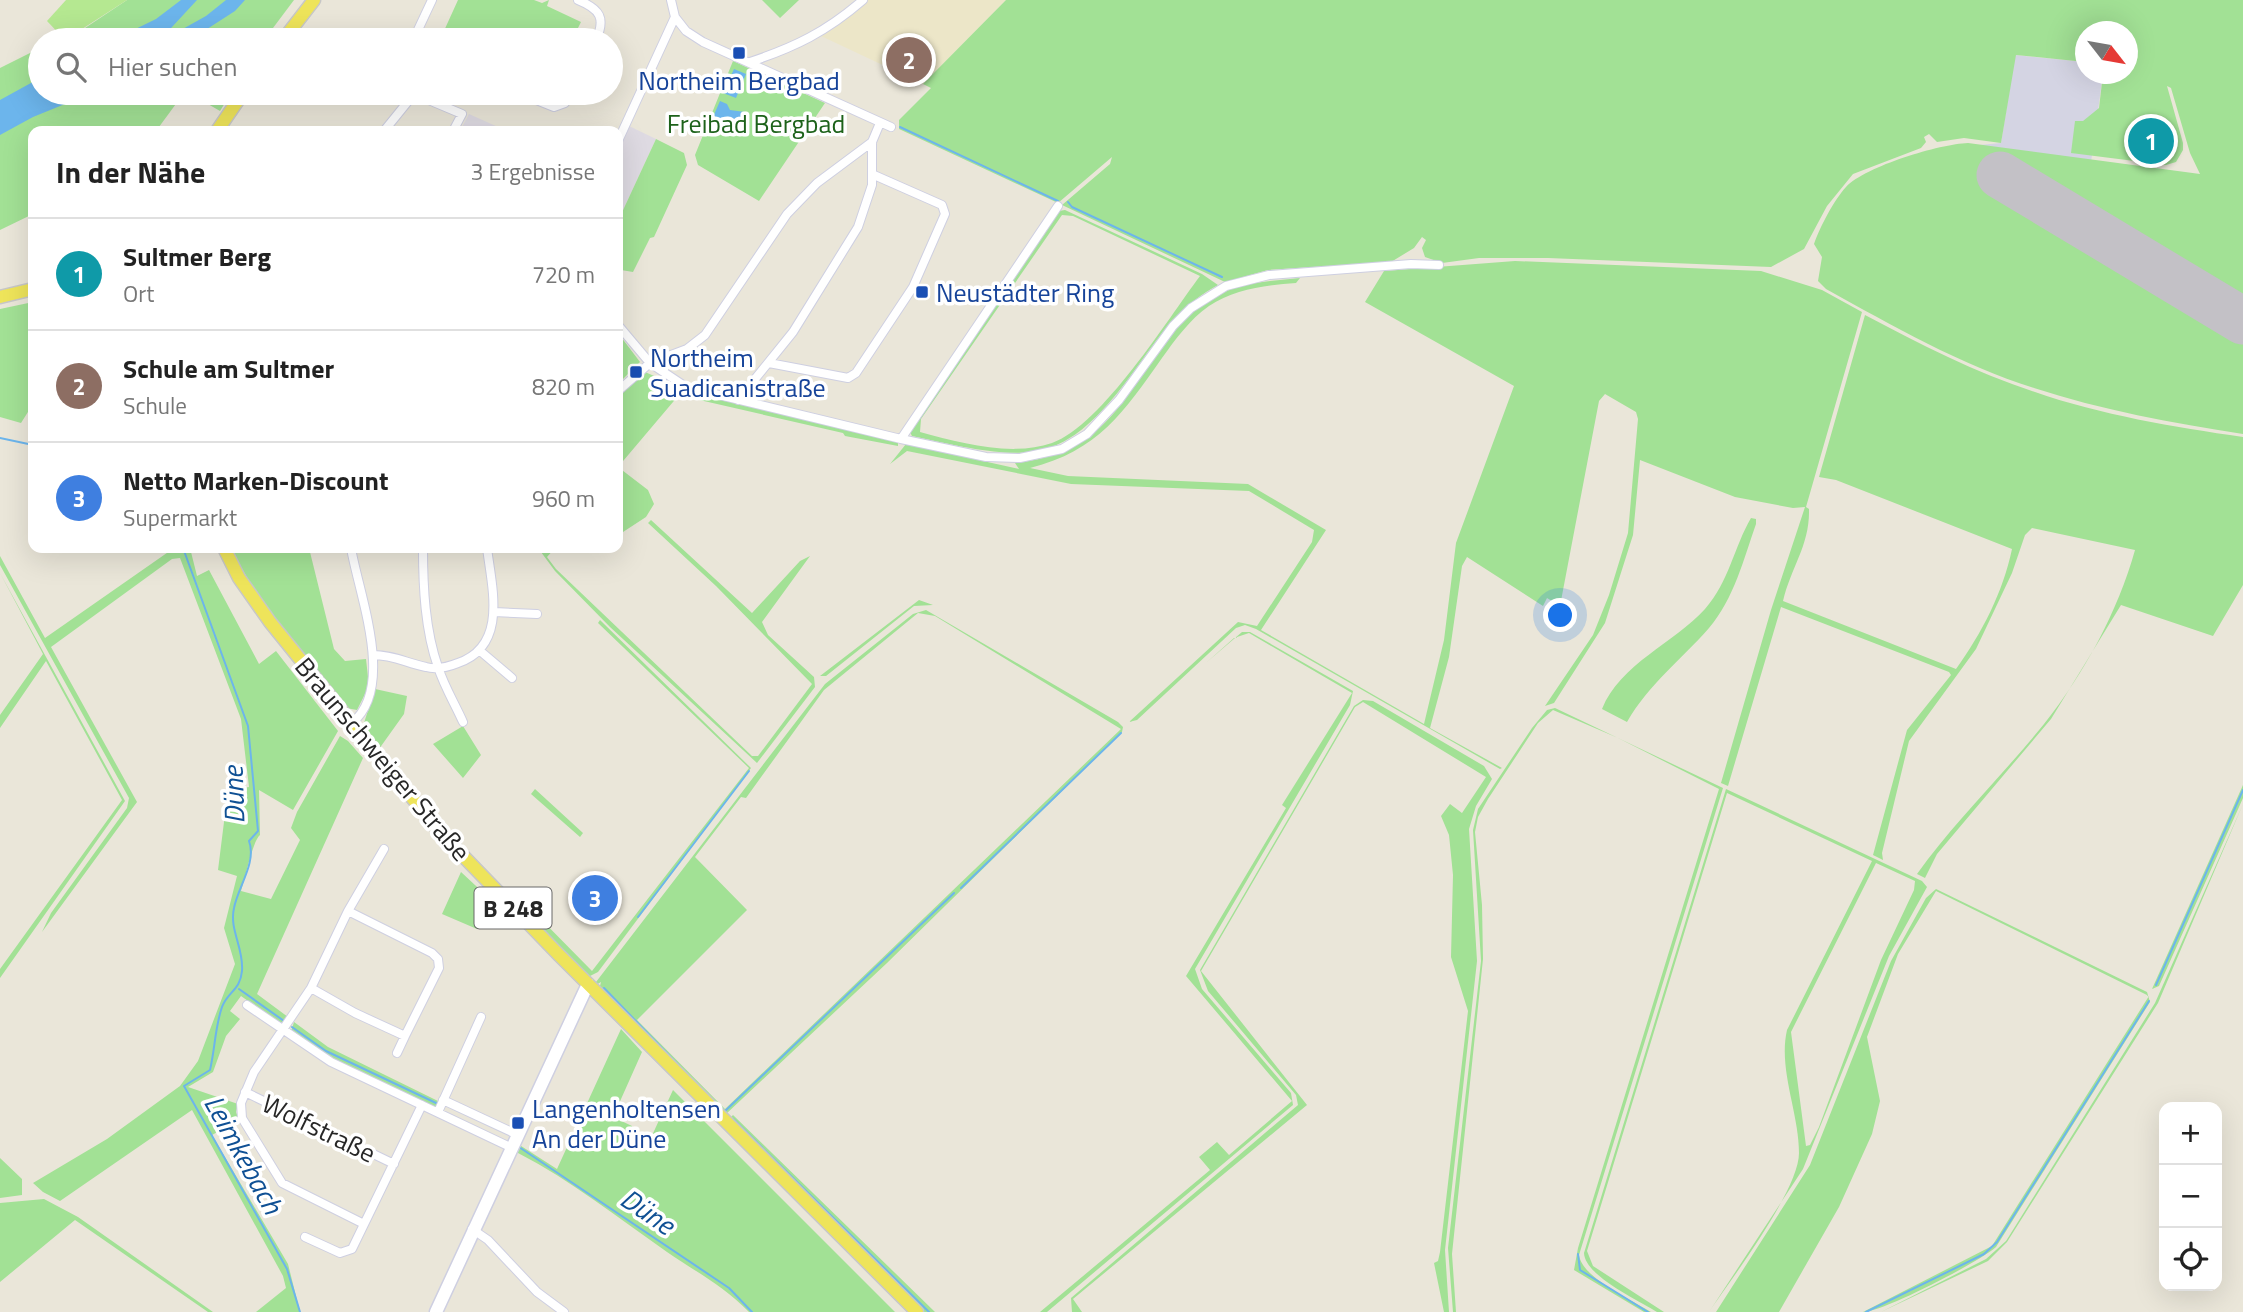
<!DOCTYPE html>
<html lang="de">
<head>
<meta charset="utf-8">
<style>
  :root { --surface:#fff; --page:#f6f6f6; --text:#222; --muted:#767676; --line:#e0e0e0; --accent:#393df7 }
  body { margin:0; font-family:"Titillium Web",sans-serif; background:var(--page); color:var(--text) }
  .controls { position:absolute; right:21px; bottom:21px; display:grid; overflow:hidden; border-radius:14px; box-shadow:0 7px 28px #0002 }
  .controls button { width:63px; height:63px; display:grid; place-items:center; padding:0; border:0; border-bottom:2px solid var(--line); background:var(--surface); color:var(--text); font:35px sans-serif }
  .compass { position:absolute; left:2075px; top:21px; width:63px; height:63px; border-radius:50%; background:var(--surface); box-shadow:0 7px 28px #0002; rotate:121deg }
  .you { position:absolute; left:1561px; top:616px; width:24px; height:24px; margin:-18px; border:5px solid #fff; border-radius:50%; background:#1a73e8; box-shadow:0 0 0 10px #1a73e833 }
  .badge { display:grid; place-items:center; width:46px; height:46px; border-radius:50%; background:var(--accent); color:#fff; font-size:23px; font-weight:700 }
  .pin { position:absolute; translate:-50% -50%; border:4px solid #fff; box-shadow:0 2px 7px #0006 }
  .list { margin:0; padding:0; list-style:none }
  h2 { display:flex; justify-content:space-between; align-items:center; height:91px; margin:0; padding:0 28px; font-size:30px }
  h2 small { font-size:23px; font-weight:400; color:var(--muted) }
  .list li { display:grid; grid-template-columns:46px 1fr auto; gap:21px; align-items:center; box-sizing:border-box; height:112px; padding:0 28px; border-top:2px solid var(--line) }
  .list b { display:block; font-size:26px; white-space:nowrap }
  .list p { margin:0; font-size:23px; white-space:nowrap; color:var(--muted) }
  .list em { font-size:23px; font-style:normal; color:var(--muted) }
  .icon { flex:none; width:38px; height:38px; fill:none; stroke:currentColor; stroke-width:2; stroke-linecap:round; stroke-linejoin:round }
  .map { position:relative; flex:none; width:2243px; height:1312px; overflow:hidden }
  .search { position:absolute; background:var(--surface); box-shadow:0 7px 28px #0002; left:28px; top:28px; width:595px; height:77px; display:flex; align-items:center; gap:18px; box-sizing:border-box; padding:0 24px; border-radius:38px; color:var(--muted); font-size:26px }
  .panel { position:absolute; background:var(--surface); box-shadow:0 7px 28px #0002; left:28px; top:126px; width:595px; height:427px; border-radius:14px }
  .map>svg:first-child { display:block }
  .industrial { fill:#dedae2 }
  .education { fill:#ece6c8 }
  .airport { fill:#d4d4e3 }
  .green { fill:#a2e195; fill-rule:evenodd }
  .pitch { fill:#b5e891 }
  .water { fill:#6cb5ec }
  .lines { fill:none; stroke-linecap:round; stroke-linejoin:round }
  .stream { stroke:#6cb5ec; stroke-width:2 }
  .runway { stroke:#c3c1c6; stroke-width:47 }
  .street-casing { stroke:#cecfe1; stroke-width:10 }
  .secondary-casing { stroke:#cecfe1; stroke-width:15 }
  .primary-casing { stroke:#c7c7c7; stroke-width:15 }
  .street { stroke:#fff; stroke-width:8 }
  .secondary { stroke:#fff; stroke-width:12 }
  .primary { stroke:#eee45a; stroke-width:12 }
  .transit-dot { fill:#1a4fb4; stroke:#fff; stroke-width:2.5 }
  .labels { text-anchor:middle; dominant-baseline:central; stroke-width:7; stroke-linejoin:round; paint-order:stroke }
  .shield { fill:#fff; stroke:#686868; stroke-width:2 }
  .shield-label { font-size:24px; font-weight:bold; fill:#272727 }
  .transit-label { font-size:26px; fill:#164399; stroke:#fff; text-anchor:start }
  .park-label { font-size:26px; fill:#1d621a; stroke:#fff }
  .street-label { font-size:26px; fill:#272727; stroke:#fff }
  .water-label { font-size:28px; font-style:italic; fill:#0f5094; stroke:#fff }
</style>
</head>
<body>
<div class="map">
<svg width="2243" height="1312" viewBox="0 0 2243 1312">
  <rect width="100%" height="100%" fill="#eae6d9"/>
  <path class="industrial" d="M469 114 507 131H460Z
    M629 126 656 139 618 221V151Z"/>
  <path class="education" d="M865 0H1006L923 84 821 36 841 23Z"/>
  <path class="airport" d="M2015 55 2085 62 2086 74H2103L2088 184 1947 148 2001 143Z"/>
  <path class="green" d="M127 0H294L264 40H67Z
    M458 0H534L542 3 549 0 547 6 581 22 572 40H459L443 33Z
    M762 0H799L780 18Z
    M1006 0H2243V434C2173 423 2101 410 2034 388 1961 365 1893 326 1826 289L1818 281 1822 257 1814 244C1820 227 1834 200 1846 187 1866 166 1940 144 1968 143L2200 174 2190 153 2171 88 2167 86 2183 143V150L2176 162 2166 165 2071 153 2075 121H2083L2099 108 2103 74H2128V32H2086L2085 62 2016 55 2001 143 1964 138 1937 142 1929 134 1924 137 1926 142 1921 148 1853 174 1827 206 1804 249 1771 267 1548 258H1479L1442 263 1425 257 1422 248 1426 240 1422 237 1414 248 1391 262 1268 270 1225 282 1062 205 1110 164 1112 157 1058 203 899 129V120L931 88 923 84Z
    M40 48V93H184L156 131H33V214L0 230V68Z
    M733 61 825 103 759 201 698 165 695 155Z
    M189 93H231L220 111Z
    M656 139 684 153 687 165 654 237 650 238 633 272 621 270 618 276V221Z
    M1065 210 1202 274 1218 285C1185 303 1165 328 1143 359 1065 468 1038 464 912 436L909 430 1059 211ZM1062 215 1073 216 1200 276C1167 320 1102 425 1052 443 1011 457 961 443 920 432L921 419Z
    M1515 261 1761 271 1822 290 1862 312 1806 507 1809 509C1810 545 1791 567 1783 601L1956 669C1982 633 2003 592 2012 549L1836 480 1819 477 1865 315C1920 344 1976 373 2035 392 2101 415 2174 427 2243 437V585L2213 636 2121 605 2051 719 1937 854 1925 878 1917 874C1955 821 2003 775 2044 724 2084 674 2118 611 2135 550L2032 528 2025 535 2012 573 1976 649 1909 741 1882 853 1883 860 1873 855 1907 730 1951 675 1949 672 1781 607 1728 786 1721 783 1771 610 1805 507 1793 508 1735 497 1640 460 1633 535 1605 623 1554 703 1545 706 1593 635 1609 595 1628 533 1638 419 1636 412 1605 394 1599 401 1560 606 1547 598 1543 606 1467 557 1462 566 1449 657 1430 728 1502 768 1500 769 1256 629 1245 625 1236 628 1137 720 1129 722 1238 622 1257 626 1312 542 1314 530 1249 491 1071 484 907 451 890 464 906 444 1019 469 1015 463C1140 450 1129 343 1216 296 1241 282 1271 281 1300 278L1296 283C1267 285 1234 289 1209 306 1190 319 1175 340 1162 358 1124 412 1098 451 1030 468L1068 476 1248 484 1326 530 1261 630 1424 724 1444 640 1456 543 1514 386 1365 302 1384 271Z
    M33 302V404L21 423 0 417V309Z
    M618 333 640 362 618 384Z
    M645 372 684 389 618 467 648 490 654 504 646 517 623 532 618 526V395Z
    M687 390 898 442V446L845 436 843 433 682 396Z
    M1751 518 1756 519V524C1744 558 1734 599 1709 628 1681 660 1649 684 1627 722L1602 709C1620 664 1674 643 1705 609 1729 582 1734 547 1751 518Z
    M651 520 752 613 800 561 810 556 762 622 768 635 814 677 815 687 757 763 610 627 555 571 538 548H555L547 557 556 569 752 756H758L812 684 716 586 648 523Z
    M174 548H190L197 576 209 570 259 664 276 651 338 731 293 810 259 790 260 835C253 840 245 879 241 891L271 899 300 840 291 828 297 812 340 736 348 741 363 758 257 994 288 1017 281 1024 241 996 230 1011 240 1019 226 1036 213 1072 188 1087 238 1104 236 1112 239 1120 212 1135 288 1264 300 1312H256L286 1288 283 1276 192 1110 60 1201 43 1192 33 1183 107 1139 180 1086 198 1061 235 964 224 928 237 876 218 870 228 790 249 787 241 719 180 558 172 559 51 647 137 802 42 932 51 913 127 808 129 798 0 565V556L45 638Z
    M230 548H309L334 649 345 661 366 659 369 686 357 710 346 708 264 607Z
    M0 573 125 801 0 978V969L122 800 46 661 0 728V715L43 654Z
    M919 600 933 605 914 606 826 676H820Z
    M926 610 1118 722 1123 727 1122 732 887 963 726 1114 599 990 601 982 596 985V982L825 684 913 614ZM918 613 935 616 1121 729 725 1109 637 1020 747 910 695 857 741 797 746 798 824 690Z
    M600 620 751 768 598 972 588 977 522 912 527 905 592 971 749 768 598 623Z
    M1242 632H1250L1353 691 1350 705 1195 969 1202 989 1291 1093 1293 1105 1047 1312H1040L1210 1170 1199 1157 1217 1142 1229 1155 1292 1101 1186 976 1286 808 1282 805 1352 693 1249 633 1234 638 1207 662Z
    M375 689 407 696 404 714 379 749 362 729Z
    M1363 700 1373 701 1484 766 1492 779 1476 806 1469 829 1477 961 1445 1250 1449 1312H1444L1434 1263 1438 1261 1440 1252 1468 1011 1451 957 1453 875 1449 835 1441 816 1450 804 1462 813 1486 777 1363 702 1355 707 1201 971 1307 1105 1073 1299 1082 1312H1072L1071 1298 1298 1105 1296 1095 1208 991 1200 970 1354 706Z
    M1555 708 1723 788 1579 1255C1582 1278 1632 1300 1651 1312H1644L1574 1270 1578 1248 1719 789 1618 738 1553 710 1538 723 1488 799 1478 817 1475 832 1482 905 1483 959 1452 1254 1456 1312H1453L1448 1248 1481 961 1473 830 1478 809 1532 728 1547 710Z
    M463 726 481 755 463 778 433 744Z
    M2243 785V798L2159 986 2152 989Z
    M535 789 583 833 580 837 531 794Z
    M1726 789 1922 881 1927 887 1889 956 1803 1169 1709 1312C1732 1278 1799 1190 1799 1153 1799 1113 1778 1069 1787 1030L1872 861 1727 793 1587 1251 1593 1266 1664 1312H1657C1638 1300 1585 1276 1584 1253ZM1876 863 1915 881 1914 890 1881 960 1819 1127 1810 1145 1806 1146 1791 1032Z
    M2243 804 2158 1003 2007 1242 1988 1261 1881 1312 1986 1259 2006 1241 2155 1003Z
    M461 872 490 899 477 929 442 914Z
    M1936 889 2147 992 2150 1002 1996 1247C1979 1262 1883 1312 1863 1312L1992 1246 2149 996 1936 891 1898 954 1867 1037 1880 1101 1872 1134 1839 1207 1779 1312H1716L1810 1165 1891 961 1926 898Z
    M294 1022 328 1047 438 1101 435 1108 326 1056 291 1032Z
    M621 1029 642 1052 613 1117 632 1126 630 1133 649 1142 673 1090 895 1312H749C724 1286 696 1272 667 1252 617 1217 572 1181 518 1153V1144L557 1169Z
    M733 1115 935 1312H922L728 1120Z
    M0 1158 22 1179V1195L0 1198Z
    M44 1199 78 1217 213 1312H208L75 1220 0 1282V1203Z"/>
  <path class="pitch" d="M66 0H127L65 40 47 21Z"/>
  <path class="water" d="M181 0H197L160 40H113L156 19Z
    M226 0H245L235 11 190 40H163L206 16Z
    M734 69 746 74 736 98 723 93Z
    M40 78V93H92L33 117 0 135V100Z
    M720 101 727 104 730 110 745 112 738 128 713 117Z"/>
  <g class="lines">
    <path class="stream" d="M900 127 1058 201
      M1068 202 1072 207 1222 277
      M0 438 33 445
      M183 548 248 726 258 831 249 841C257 862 238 887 234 908 229 930 244 948 242 971 240 991 228 991 222 1007 215 1027 215 1049 210 1070L184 1086 287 1269 300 1312
      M961 888 1121 733
      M638 917 749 771
      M2156 985 2243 790
      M604 988 686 1073
      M239 989 284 1021
      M292 1027 326 1051 436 1103
      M724 1112 954 893
      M733 1119 929 1312
      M519 1147 729 1288 752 1312
      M1578 1254 1580 1270 1648 1312
      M1866 1312 1984 1254 1997 1242 2149 1001"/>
    <path class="runway" d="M2000 175 2243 321"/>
    <g class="street-casing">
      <path id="street" d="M578 0C600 9 606 18 596 40
        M675 17 686 31 703 42 891 127
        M418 40 417 32 432 0
        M750 62C795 47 826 32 863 0
        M412 93 462 114 453 131
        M519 93 554 107 565 103 571 93
        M384 131 414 94
        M618 141 675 17 671 0
        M618 325 650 363 686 387 901 439 986 457 1020 458 1062 449 1087 434 1119 400 1173 326 1191 308 1226 286 1269 275 1411 264 1439 265
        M769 363 848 378 856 373 913 287 945 214 942 205 874 175
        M618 391 650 363 687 349 705 335 787 214 817 183 872 142
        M738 400 793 332 858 227 872 185V142L880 123
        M901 439 1058 206
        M351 548C359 595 396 687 352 723
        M423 548C423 587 425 630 438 667 444 686 455 704 463 722
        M494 612 537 614
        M479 650 512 678
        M373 655C394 655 406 663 426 667 437 670 448 667 458 663 508 646 492 588 487 548
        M311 988 355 1013 405 1036 439 968 438 959 432 953 348 911
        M247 1005 331 1062 510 1147
        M397 1053 405 1036
        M245 1092 394 1164
        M443 1100 516 1134
        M438 1112 481 1017
        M364 1224 282 1183 242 1118 241 1103 254 1072 311 988 348 911 384 849
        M472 1229 488 1240 537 1292 564 1312
        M305 1237 340 1253 352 1249 422 1105"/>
    </g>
    <g class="secondary-casing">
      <path id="secondary" d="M436 1312 588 984"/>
    </g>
    <g class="primary-casing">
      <path id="primary" d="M283 40 314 0
        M217 131 243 93
        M0 297 33 289
        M224 548 239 578 270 622 439 831 559 955 917 1312"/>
    </g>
    <use href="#street" class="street"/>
    <use href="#secondary" class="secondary"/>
    <use href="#primary" class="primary"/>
  </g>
  <g class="transit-dot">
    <rect x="732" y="46" width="14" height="14" rx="3.5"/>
    <rect x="915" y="285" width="14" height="14" rx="3.5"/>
    <rect x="629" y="365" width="14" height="14" rx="3.5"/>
    <rect x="511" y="1116" width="14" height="14" rx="3.5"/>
  </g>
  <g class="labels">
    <rect class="shield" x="474.5" y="887.5" width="77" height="41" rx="5"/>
    <g class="shield-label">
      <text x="513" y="908">B 248</text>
    </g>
    <g class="transit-label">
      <text x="739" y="80" text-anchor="middle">Northeim Bergbad</text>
      <text x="936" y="292">Neustädter Ring</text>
      <text x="650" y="357">Northeim<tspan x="650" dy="30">Suadicanistraße</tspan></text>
      <text x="532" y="1108">Langenholtensen<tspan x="532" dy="30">An der Düne</tspan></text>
    </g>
    <g class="park-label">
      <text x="756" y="123">Freibad Bergbad</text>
    </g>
    <g class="street-label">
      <text transform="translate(383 759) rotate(50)">Braunschweiger Straße</text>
      <text transform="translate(319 1128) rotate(26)">Wolfstraße</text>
    </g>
    <g class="water-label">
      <text transform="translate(233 795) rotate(-92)">Düne</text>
      <text transform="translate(244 1154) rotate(61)">Leimkebach</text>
      <text transform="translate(648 1211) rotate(34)">Düne</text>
    </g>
  </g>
</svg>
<div class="controls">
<button>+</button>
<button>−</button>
<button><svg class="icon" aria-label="locate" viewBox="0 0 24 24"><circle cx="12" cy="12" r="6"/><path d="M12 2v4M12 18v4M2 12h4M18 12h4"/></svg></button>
</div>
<svg class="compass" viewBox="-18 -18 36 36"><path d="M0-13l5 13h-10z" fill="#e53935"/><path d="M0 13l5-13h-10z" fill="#767676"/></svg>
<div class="you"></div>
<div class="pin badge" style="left:2151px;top:141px;background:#0f9aa8">1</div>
<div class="pin badge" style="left:909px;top:60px;background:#8d6e63">2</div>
<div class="pin badge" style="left:595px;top:898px;background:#3f7fe0">3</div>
<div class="search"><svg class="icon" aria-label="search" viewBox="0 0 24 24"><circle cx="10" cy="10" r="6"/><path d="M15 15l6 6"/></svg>Hier suchen</div>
<section class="panel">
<h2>In der Nähe<small>3 Ergebnisse</small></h2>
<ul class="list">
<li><span class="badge" style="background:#0f9aa8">1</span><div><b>Sultmer Berg</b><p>Ort</p></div><em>720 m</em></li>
<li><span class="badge" style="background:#8d6e63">2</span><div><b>Schule am Sultmer</b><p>Schule</p></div><em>820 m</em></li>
<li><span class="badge" style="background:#3f7fe0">3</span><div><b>Netto Marken-Discount</b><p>Supermarkt</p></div><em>960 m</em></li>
</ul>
</section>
</div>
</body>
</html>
